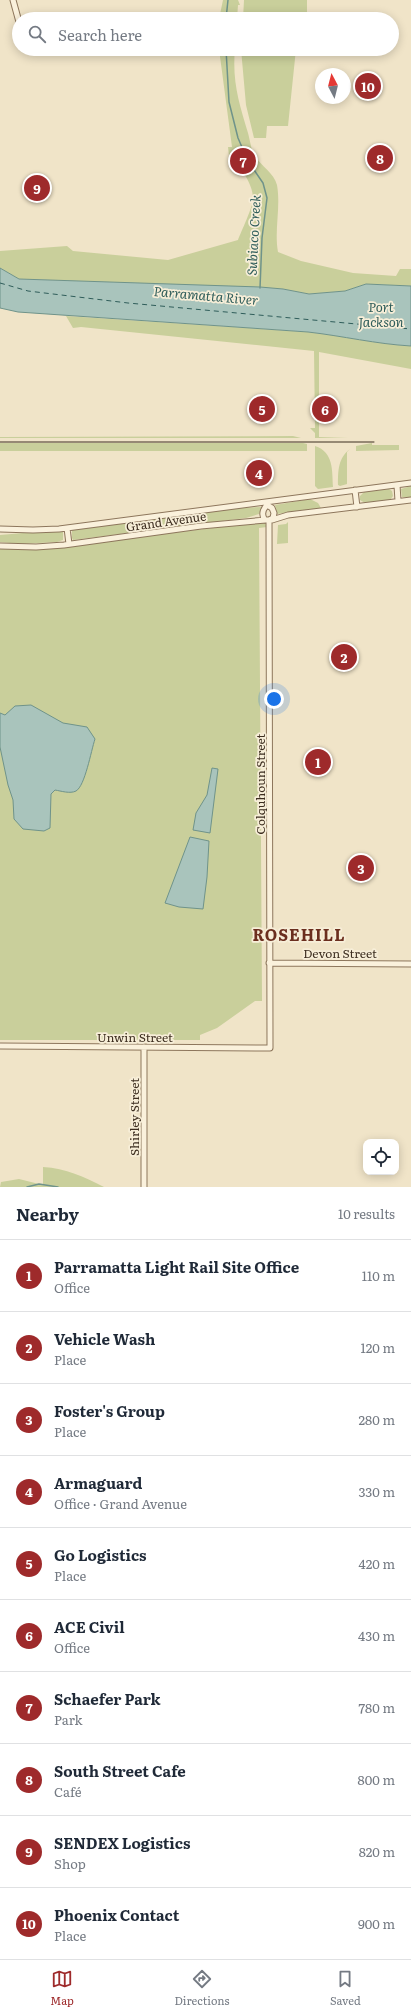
<!DOCTYPE html>
<html lang="en">
<head>
<meta charset="utf-8">
<style>
  :root { --surface:#fff; --page:#f6f6f7; --text:#1f2937; --muted:#747a83; --line:#e0e1e3; --accent:#9e2a2b }
  body { margin:0; font-family:Literata,serif; background:var(--page); color:var(--text) }
  .controls { position:absolute; right:12px; bottom:12px; display:grid; overflow:hidden; border-radius:8px; box-shadow:0 2px 10px #0003 }
  .controls button { width:36px; height:36px; display:grid; place-items:center; padding:0; border:0; border-bottom:1px solid var(--line); background:var(--surface); color:var(--text); font:20px sans-serif }
  .compass { position:absolute; left:315px; top:68px; width:36px; height:36px; border-radius:50%; background:var(--surface); box-shadow:0 2px 10px #0003; rotate:353deg }
  .you { position:absolute; left:274px; top:699px; width:14px; height:14px; margin:-10px; border:3px solid #fff; border-radius:50%; background:#1a73e8; box-shadow:0 0 0 6px #1a73e833 }
  .badge { display:grid; place-items:center; width:26px; height:26px; border-radius:50%; background:var(--accent); color:#fff; font-size:13px; font-weight:700 }
  .pin { position:absolute; translate:-50% -50%; border:2px solid #fff; box-shadow:0 1px 4px #0006 }
  .list { margin:0; padding:0; list-style:none }
  h2 { display:flex; justify-content:space-between; align-items:center; height:52px; margin:0; padding:0 16px; font-size:17px }
  h2 small { font-size:13px; font-weight:400; color:var(--muted) }
  .list li { display:grid; grid-template-columns:26px 1fr auto; gap:12px; align-items:center; box-sizing:border-box; height:72px; padding:0 16px; border-top:1px solid var(--line) }
  .list b { display:block; font-size:15px; white-space:nowrap }
  .list p { margin:0; font-size:13px; white-space:nowrap; color:var(--muted) }
  .list em { font-size:13px; font-style:normal; color:var(--muted) }
  .icon { flex:none; width:22px; height:22px; fill:none; stroke:currentColor; stroke-width:2; stroke-linecap:round; stroke-linejoin:round }
  .map { position:relative; flex:none; width:411px; height:1187px; overflow:hidden }
  .search { position:absolute; background:var(--surface); box-shadow:0 2px 10px #0003; left:12px; right:12px; top:12px; height:44px; display:flex; align-items:center; gap:10px; box-sizing:border-box; padding:0 14px; border-radius:22px; color:var(--muted); font-size:15px }
  .sheet { height:772px; background:var(--surface) }
  nav { display:flex; justify-content:space-around; align-items:center; box-sizing:border-box; height:56px; border-top:1px solid var(--line); background:var(--surface); font-size:11px; color:var(--muted) }
  nav a { display:grid; justify-items:center; gap:2px }
  nav .on { color:var(--accent) }
  .map>svg:first-child { display:block }
  .green { fill:#c9cf9b }
  .water { fill:#a9c4bc; stroke:#6f938a }
  .lines { fill:none; stroke-linecap:round; stroke-linejoin:round }
  .stream { stroke:#6f938a; stroke-width:1.5 }
  .ferry { stroke:#2f5d5a; stroke-width:1; stroke-dasharray:5 4; stroke-linecap:butt }
  .minor-casing { stroke:#8d765c; stroke-width:7 }
  .minor { stroke:#faf1dc; stroke-width:5 }
  .tram { stroke:#3d2e20; stroke-width:1 }
  .labels { text-anchor:middle; dominant-baseline:central; stroke-width:3.5; stroke-linejoin:round; paint-order:stroke }
  .street-label { font-size:12px; fill:#3d2e20; stroke:#f7eed8 }
  .water-label { font-size:13px; font-style:italic; fill:#2f5d5a; stroke:#f7eed8 }
  .district-label { font-size:16px; font-weight:bold; letter-spacing:1px; fill:#6b2e1e; stroke:#f7eed8 }
</style>
</head>
<body>
<div class="map">
<svg width="411" height="1187" viewBox="0 0 411 1187">
  <rect width="100%" height="100%" fill="#f0e4c8"/>
  <path class="green" d="M223 0H238L240 5H238L237 19H219Z
    M244 0H307V19H243Z
    M219 49H235C232 81 239 103 248 133 250 140 251 150 255 156 261 166 274 173 277 185 281 208 274 230 278 252L301 261 353 273 396 276 400 269H411V286L366 284 345 291 309 294 283 289 19 279 0 268V251L67 246 73 251 168 260 238 240C241 232 254 205 253 198 253 183 239 165 229 156L228 147H232Z
    M241 49H296L288 126H267L266 138H254L246 105Z
    M66 316 308 332C343 336 376 344 411 346V369L319 352V437L348 438H315V433L310 428H315L314 351 81 327 73 328Z
    M293 436 301 438H0V437Z
    M0 443H303L307 444V451H0Z
    M372 443V445H399V450L356 451V446Z
    M315 446C334 452 332 471 333 487L318 489 315 486Z
    M350 449 347 452V484L340 486 338 485C338 471 338 458 350 449Z
    M411 486V497H402L401 489Z
    M389 489 392 491 393 496 390 500 365 503 360 500V496L364 492Z
    M310 499 318 503 321 508 277 514 275 505Z
    M262 507 259 514 246 518 73 540 72 538V530L238 508Z
    M262 522 265 523 267 527 259 528 262 1001H255L217 1028 200 1035V1040H0V548L38 549Z
    M288 522V543L277 544 278 525 286 524Z
    M58 530 63 532V540L57 542 20 544 0 542V535Z
    M43 1167C66 1168 84 1177 104 1187H0L1 1182 19 1179 43 1185Z"/>
  <path class="water" d="M0 268 19 279 260 287 283 289 309 294 345 291 366 284 411 286V346C376 344 343 336 308 332L18 312 0 308Z
    M31 705 63 723 87 727 95 739C91 751 85 786 76 791 70 794 61 791 55 790L51 794 50 828 44 831 23 829 14 819 13 800 8 785 0 747V713L5 715 15 706Z
    M212 768 218 769 210 833 193 830 196 813 207 795Z
    M190 837 209 841 207 877 203 909 179 907 165 903Z"/>
  <g class="lines">
    <path class="stream" d="M226 19 228 0
      M226 49 229 102 238 138 248 161 263 183 267 198 262 238 260 288
      M27 1187 39 1184 58 1187"/>
    <path class="ferry" d="M0 283 28 291 128 303 411 329"/>
    <g class="minor-casing">
      <path id="minor" d="M13 0 19 22
        M397 485 398 501
        M355 490 357 507
        M267 505 272 508 274 513 273 518 269 520H265C261 515 263 509 267 505Z
        M272 520 288 515 411 500
        M67 528 69 544
        M0 529 33 530 59 529 411 483
        M0 546 36 547 64 545 201 526 266 520
        M269 963 411 964
        M0 1046 270 1048 269 520
        M144 1187V1047"/>
    </g>
    <use href="#minor" class="minor"/>
    <path class="tram" d="M0 442H374"/>
  </g>
  <g class="labels">
    <g class="street-label">
      <text transform="translate(166 521) rotate(-8)">Grand Avenue</text>
      <text transform="translate(260 784) rotate(-90)">Colquhoun Street</text>
      <text x="340" y="953">Devon Street</text>
      <text x="135" y="1037">Unwin Street</text>
      <text transform="translate(134 1117) rotate(-90)">Shirley Street</text>
    </g>
    <g class="water-label">
      <text transform="translate(253 235) rotate(-87)">Subiaco Creek</text>
      <text transform="translate(206 295) rotate(5)">Parramatta River</text>
      <text x="381" y="306">Port<tspan x="381" dy="15">Jackson</tspan></text>
    </g>
    <g class="district-label">
      <text x="299" y="934">ROSEHILL</text>
    </g>
  </g>
</svg>
<div class="controls">
<button><svg class="icon" aria-label="locate" viewBox="0 0 24 24"><circle cx="12" cy="12" r="6"/><path d="M12 2v4M12 18v4M2 12h4M18 12h4"/></svg></button>
</div>
<svg class="compass" viewBox="-18 -18 36 36"><path d="M0-13l5 13h-10z" fill="#e53935"/><path d="M0 13l5-13h-10z" fill="#747a83"/></svg>
<div class="you"></div>
<div class="pin badge" style="left:318px;top:762px">1</div>
<div class="pin badge" style="left:344px;top:657px">2</div>
<div class="pin badge" style="left:361px;top:868px">3</div>
<div class="pin badge" style="left:259px;top:473px">4</div>
<div class="pin badge" style="left:262px;top:409px">5</div>
<div class="pin badge" style="left:325px;top:409px">6</div>
<div class="pin badge" style="left:243px;top:161px">7</div>
<div class="pin badge" style="left:380px;top:158px">8</div>
<div class="pin badge" style="left:37px;top:188px">9</div>
<div class="pin badge" style="left:368px;top:86px">10</div>
<div class="search"><svg class="icon" aria-label="search" viewBox="0 0 24 24"><circle cx="10" cy="10" r="6"/><path d="M15 15l6 6"/></svg>Search here</div>
</div>
<section class="sheet">
<h2>Nearby<small>10 results</small></h2>
<ul class="list">
<li><span class="badge">1</span><div><b>Parramatta Light Rail Site Office</b><p>Office</p></div><em>110 m</em></li>
<li><span class="badge">2</span><div><b>Vehicle Wash</b><p>Place</p></div><em>120 m</em></li>
<li><span class="badge">3</span><div><b>Foster's Group</b><p>Place</p></div><em>280 m</em></li>
<li><span class="badge">4</span><div><b>Armaguard</b><p>Office · Grand Avenue</p></div><em>330 m</em></li>
<li><span class="badge">5</span><div><b>Go Logistics</b><p>Place</p></div><em>420 m</em></li>
<li><span class="badge">6</span><div><b>ACE Civil</b><p>Office</p></div><em>430 m</em></li>
<li><span class="badge">7</span><div><b>Schaefer Park</b><p>Park</p></div><em>780 m</em></li>
<li><span class="badge">8</span><div><b>South Street Cafe</b><p>Café</p></div><em>800 m</em></li>
<li><span class="badge">9</span><div><b>SENDEX Logistics</b><p>Shop</p></div><em>820 m</em></li>
<li><span class="badge">10</span><div><b>Phoenix Contact</b><p>Place</p></div><em>900 m</em></li>
</ul>
</section>
<nav>
<a class="on"><svg class="icon" aria-label="map" viewBox="0 0 24 24"><path d="M3 6l6-2 6 2 6-2v14l-6 2-6-2-6 2zM9 4v14M15 6v14"/></svg>Map</a>
<a><svg class="icon" aria-label="directions" viewBox="0 0 24 24"><path d="M12 3l9 9-9 9-9-9zM9 14v-3h6M13 9l2 2-2 2"/></svg>Directions</a>
<a><svg class="icon" aria-label="saved" viewBox="0 0 24 24"><path d="M7 4h10v16l-5-4-5 4z"/></svg>Saved</a>
</nav>
</body>
</html>
